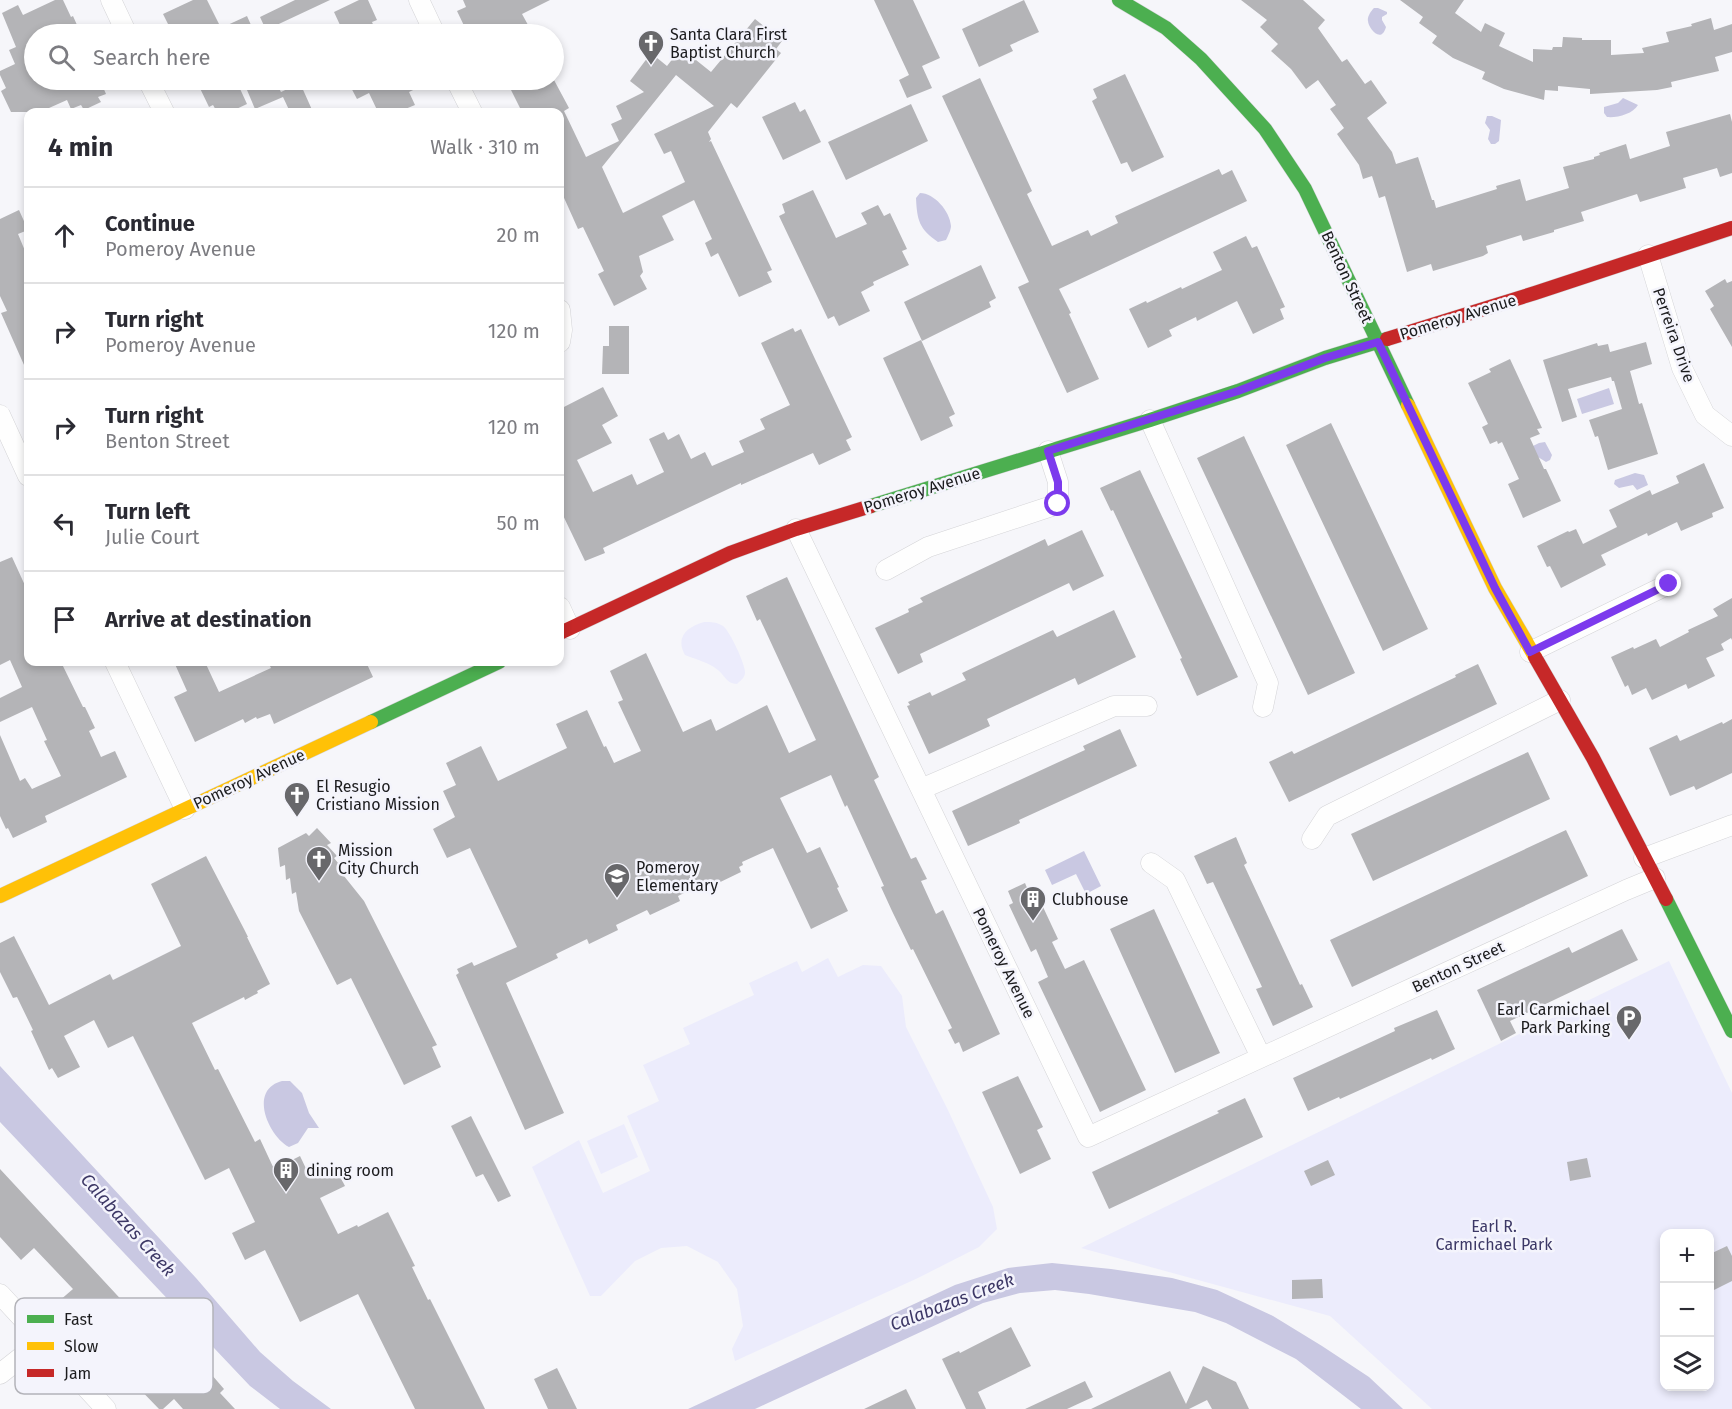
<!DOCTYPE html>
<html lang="en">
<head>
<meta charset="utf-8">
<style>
  :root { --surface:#fff; --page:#f7f7f7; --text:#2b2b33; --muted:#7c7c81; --line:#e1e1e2 }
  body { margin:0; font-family:"Fira Sans",sans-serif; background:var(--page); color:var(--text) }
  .controls { position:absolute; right:18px; bottom:18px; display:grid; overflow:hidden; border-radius:12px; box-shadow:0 3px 9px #0003 }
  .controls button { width:54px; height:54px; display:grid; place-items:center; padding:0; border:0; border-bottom:2px solid var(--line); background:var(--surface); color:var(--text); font:30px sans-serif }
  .stop { position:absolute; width:18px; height:18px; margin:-14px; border:4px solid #7c3aed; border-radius:50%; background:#fff }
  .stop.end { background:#7c3aed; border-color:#fff; box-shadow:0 2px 6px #0008 }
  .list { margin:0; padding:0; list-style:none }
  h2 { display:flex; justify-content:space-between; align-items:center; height:78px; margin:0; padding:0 24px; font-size:26px }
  h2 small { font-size:20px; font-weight:400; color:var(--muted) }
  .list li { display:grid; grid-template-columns:39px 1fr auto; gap:18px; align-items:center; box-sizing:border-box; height:96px; padding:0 24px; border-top:2px solid var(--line) }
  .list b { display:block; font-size:22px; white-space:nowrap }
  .list p { margin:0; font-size:20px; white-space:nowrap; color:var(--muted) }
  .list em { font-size:20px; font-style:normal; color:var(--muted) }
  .icon { flex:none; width:33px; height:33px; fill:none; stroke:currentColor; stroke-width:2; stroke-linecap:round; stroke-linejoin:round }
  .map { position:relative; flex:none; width:1732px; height:1409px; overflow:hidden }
  .search { position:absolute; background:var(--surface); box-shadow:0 3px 9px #0003; left:24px; top:24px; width:540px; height:66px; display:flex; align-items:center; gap:15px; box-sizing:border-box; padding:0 21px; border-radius:33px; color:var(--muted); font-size:22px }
  .panel { position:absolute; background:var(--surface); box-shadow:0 3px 9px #0003; left:24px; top:108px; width:540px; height:558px; border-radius:12px }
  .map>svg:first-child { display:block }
  .green { fill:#ececfc; fill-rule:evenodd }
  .water { fill:#c9c8e2 }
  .building { fill:#b4b4b7; fill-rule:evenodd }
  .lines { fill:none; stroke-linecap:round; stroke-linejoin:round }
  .street-casing { stroke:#d4d4d7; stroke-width:21 }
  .fast-casing { stroke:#d4d4d7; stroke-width:15 }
  .slow-casing { stroke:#d4d4d7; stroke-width:15 }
  .jam-casing { stroke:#d4d4d7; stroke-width:15 }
  .street { stroke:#fefefe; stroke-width:20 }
  .fast { stroke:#4caf50; stroke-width:14 }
  .slow { stroke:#ffc107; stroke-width:14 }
  .jam { stroke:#c62828; stroke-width:14 }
  .route { stroke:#7c3aed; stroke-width:8 }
  .labels { text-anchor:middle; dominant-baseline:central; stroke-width:5; stroke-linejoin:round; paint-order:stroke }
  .poi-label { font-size:16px; fill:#1c1c1e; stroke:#f4f4fc; text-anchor:start }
  .street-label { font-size:16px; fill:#1c1c1e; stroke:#f4f4fc }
  .park-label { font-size:16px; fill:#3c3866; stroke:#f4f4fc }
  .water-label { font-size:18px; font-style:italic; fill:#3d3866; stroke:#f4f4fc }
  .key { fill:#f4f4fc; stroke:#b3b3b9; stroke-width:1.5 }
  .key-label { font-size:16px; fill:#1c1c1e }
</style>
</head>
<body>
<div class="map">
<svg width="1732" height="1409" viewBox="0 0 1732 1409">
  <rect width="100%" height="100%" fill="#f6f6fa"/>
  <path class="green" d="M704 622C711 622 717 622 723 626 730 631 745 664 745 672 745 678 741 680 737 684 726 683 726 677 718 670 708 662 697 660 685 655 675 637 687 627 704 622Z
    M828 958 838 977 863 965 881 966 902 996 906 1027 947 1108 993 1207 997 1229 979 1247 918 1278 735 1361 732 1349 743 1326 737 1289 718 1262 687 1246 661 1248 635 1261 601 1296H590L532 1167 579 1140 603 1193 650 1171 627 1116 659 1101 643 1065 690 1044 683 1028 754 995 749 983 797 961 802 972Z
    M1669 961 1732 1093V1409H1432L1330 1316 1081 1248ZM1664 1234H1710V1386H1664Z
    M624 1124 638 1157 601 1174 587 1141Z"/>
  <path class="water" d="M1374 8H1378L1387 12V14L1382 17V20L1386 27C1381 45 1368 27 1368 21 1367 17 1371 11 1374 8Z
    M1623 98 1638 105C1633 114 1617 118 1607 117L1604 113V107L1618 103Z
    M1487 116H1492L1501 120 1499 141 1495 144H1491L1488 139 1490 130 1485 123Z
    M920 193C934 193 950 211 951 226 951 230 948 236 946 240L938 242C919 229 917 220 916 198Z
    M1609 388 1614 404 1582 414 1577 399Z
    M1545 442 1552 455 1550 460 1546 462 1538 457 1521 452 1539 443Z
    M1635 473 1644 475 1648 485 1637 490 1633 485 1619 488 1614 484 1615 480Z
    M1084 851 1101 886 1086 894 1076 874 1052 885 1045 870Z
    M0 1066 196 1278 260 1352 293 1381 331 1409H280L250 1386 0 1122Z
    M282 1081H290L302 1093 309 1113 319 1128H308L298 1143 289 1147C271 1138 252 1099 273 1085 275 1083 279 1082 282 1081Z
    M1052 1263 1111 1269 1172 1278 1217 1290 1273 1316 1322 1346 1369 1377 1403 1409H1361L1296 1359 1226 1323 1195 1312 1089 1294 1055 1290 1020 1293 983 1303 755 1409H688L955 1285 1008 1268Z"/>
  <path class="building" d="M55 0H63L71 17 73 16 81 34H34V80H100L106 94 98 97 101 102 84 110 81 105 71 109 67 100 40 112H11L1 91 6 88 0 75V71L15 64 9 50 16 47 2 13 18 5 23 15Z
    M193 0H207L221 28 247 16 255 34H173L163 14Z
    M295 0H330L266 30 260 17Z
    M359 0H368L377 20 372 22 377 34H348L343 24 340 25 334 12Z
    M463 0H550L522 14 533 34H468L457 11 466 7Z
    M874 0H913L940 58 922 66 932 88 907 98 899 80 909 75Z
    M1024 0 1039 32 1010 45 1013 51 979 67 962 29Z
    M1241 0H1303L1325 20 1318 28 1342 62 1347 59 1365 84 1371 80 1387 103 1367 118 1392 152 1396 164 1418 157 1432 200H1434L1436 208 1497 189 1496 186 1520 179 1526 201 1569 188 1563 167 1594 159V157L1600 155 1599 153 1626 144 1630 159 1670 146 1666 132 1730 114 1732 122V173L1720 177 1717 168 1683 178 1686 188 1640 202 1637 194 1581 212 1584 221 1554 230V232L1523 241 1521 235 1486 246 1488 253 1483 256 1433 271 1431 264 1407 272 1385 196 1379 198 1372 176 1363 179 1359 165 1337 134 1344 128 1330 109 1336 105 1318 80 1306 89 1291 69 1271 51 1278 44 1260 27 1267 20Z
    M1400 0H1464L1455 13 1481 32 1485 23 1505 33 1499 46 1533 62V49L1552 50 1553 47H1562L1563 37 1582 38V40H1611V55L1644 53 1642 48 1669 42 1666 32 1692 26 1691 24 1711 18 1714 30 1732 24V52L1715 57 1719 71 1671 82 1672 87 1657 90 1590 94V89L1558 86V91L1545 90 1544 100 1504 89 1482 79 1485 72 1453 58 1432 43 1437 36 1419 23 1423 17Z
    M755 19 782 41 776 49 781 53 737 108 731 103 708 132 711 139 709 142 711 141 772 270 767 272 772 282 739 297 718 253 711 257 705 243 712 239 694 200 662 216 674 240 639 256 643 272 640 276 647 289 614 306 598 274 604 271 583 227 578 229 560 189V112H522L506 80H554L569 108 564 111 586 157 619 141 611 124 622 119 616 106 644 92 630 81 651 53 667 66 681 48 711 72ZM676 75 714 106 654 134 664 154 671 151 685 182 623 213 602 167Z
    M1125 74 1164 157 1132 172 1127 162 1121 164 1092 101 1097 98 1093 89Z
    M980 78 1032 191 1027 194 1052 246 1088 230 1091 236 1118 223 1115 216 1219 169 1222 175 1232 170 1247 201 1059 289 1071 313 1069 314 1099 379 1067 393 1018 287 1029 282 942 96Z
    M196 80H236L247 104 230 112H217L213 105 209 107Z
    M347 80H434L409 92 415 105 398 112H378L369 93 357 99Z
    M269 81 271 85 276 82 281 92 300 83 313 112H290L283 97 255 109 247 90Z
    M795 102 800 112 805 109 821 142 783 160 762 117Z
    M911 104 928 141 846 180 828 142Z
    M813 190 836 238 867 224 861 213 878 205 884 216 890 213 907 249 902 251 909 265 873 282 874 285 861 292 870 311 839 326 834 316 828 319 779 216 785 213 782 204Z
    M19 210 28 230 18 234 28 258V374L1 313 7 311 0 296V219Z
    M1246 236 1252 248 1257 246 1285 307 1280 309 1284 319 1253 334 1237 301 1197 321 1196 317 1169 330 1172 336 1148 348 1129 309 1146 301 1147 303 1181 287 1182 289 1222 270 1213 252Z
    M981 265 996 298 989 302 991 307 922 341 904 302Z
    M1725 279 1727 283 1732 281V347L1710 309 1714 306 1705 291Z
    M609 326H629V374H602L603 346H609Z
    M793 328 795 332 801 329 815 359 852 437 846 440 851 450 819 465 813 453 741 485V483L603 548 605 553 585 561 560 509V409L603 387 618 416 602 425 612 443 577 460 593 492 632 474 637 485 664 472 649 439 664 432 668 440 679 434 691 459 705 452 712 466 744 452 739 441 765 429 760 419 790 405 761 343Z
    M921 340 955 414 949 417 953 426 921 441 883 358Z
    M1646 342 1652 364 1630 371 1639 404 1642 403 1658 454 1608 470 1598 436 1595 437 1589 420 1622 409 1614 381H1612L1611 377 1568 389 1577 417 1562 422 1543 360 1597 343 1598 346 1608 344 1610 352Z
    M1510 359 1542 428 1537 429 1540 434 1530 438 1544 469H1546L1561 501 1523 518 1508 484 1519 479 1502 442 1498 444 1497 441 1490 444 1482 427 1488 424 1468 383 1491 372 1489 369Z
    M1331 423 1428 629 1383 651 1286 445Z
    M1244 436 1355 673 1308 695 1197 458Z
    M1704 463 1724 508 1712 513 1713 517 1681 531 1677 522 1648 536 1647 533 1601 555 1606 565 1561 588 1550 566 1547 567 1537 546 1568 531 1569 532 1576 529 1583 544 1617 527 1609 510 1650 490 1652 495 1679 483 1676 476Z
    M1140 470 1238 677 1197 696 1180 659 1182 658 1113 510 1111 511 1100 488Z
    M1082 530 1104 576 1073 591 1069 583 920 654 923 662 898 674 875 628 909 612 908 609 923 602 920 598 1045 539 1048 546Z
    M12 557 28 592V662H61L83 707H85L95 728 89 731 101 757 115 751 127 777 45 816 47 822 13 838 8 828 6 829 0 816V735L20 781 25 778 32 789 61 776 44 741 47 740 32 707 0 722V698L22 687 10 660 0 665V562Z
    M787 577 879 777 874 780 911 859 916 857 927 879 921 881 936 914 943 910 1000 1034 963 1052 959 1042 955 1044 948 1030 952 1028 913 949 911 950 892 911 881 887 884 886 847 805 845 807 831 775 780 798 807 853 820 847 839 887 837 888 848 911 811 929 773 848 742 862 743 865 739 867 741 872 710 887 708 881 678 896 680 901 650 915 647 910 616 925 618 930 589 944 587 939 556 954 558 958 506 983 564 1113 525 1130 456 975 459 973 457 969 472 962 474 966 517 947 470 848 447 858 433 829 455 817 443 791 456 785 446 763 481 746 498 781 567 748 556 724 587 710 604 747 606 746 614 763 641 751 618 702 623 700 610 671 646 653 683 732 711 719 716 731 767 705 789 753 816 740 760 619 757 621 746 596Z
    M1732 598V640L1731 638 1721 644 1724 650 1706 658 1715 676 1688 689 1686 684 1652 700 1646 688 1632 695 1628 685 1625 687 1611 657 1633 647 1634 649 1656 639 1660 647 1689 632 1688 630 1718 616 1713 609Z
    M1114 610 1136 657 1078 685 1075 678 987 719 990 726 929 754 907 706 910 705 908 702 930 692 932 696 966 680 962 673 1053 630 1057 637Z
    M174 662H205L219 692 271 668 268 662H366L373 677 274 724 270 714 257 719 256 717 245 723 243 719 195 742 174 697 187 691Z
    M1478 664 1497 704 1289 802 1269 762 1292 751 1294 754 1456 677 1455 675Z
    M1732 719V773L1696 790 1694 786 1670 796 1649 748 1677 735 1680 741 1722 722 1723 724Z
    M1120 729 1137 766 1019 820 1020 823 968 846 952 811 1085 750 1083 746Z
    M1528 752 1550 799 1373 881 1351 834Z
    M317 828 331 843 327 845 337 856 334 858 343 869 340 871 364 901 437 1045 432 1047 441 1067 404 1085 351 978 337 985 299 911 296 892 292 894 290 878 286 880 285 865 280 867 278 848 306 833 309 836Z
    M1566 830 1588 876 1352 987 1330 940Z
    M1236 837 1247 863 1244 865 1300 985 1302 984 1313 1007 1273 1026 1256 989 1262 987 1213 882 1207 884 1194 856Z
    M206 856 244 929 248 937H247L270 984 257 991 258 993 245 1000 244 997 192 1023 215 1070 218 1069 255 1142 260 1139 274 1169 300 1156 310 1177 334 1165 345 1186 320 1198 338 1234 357 1225 358 1227 388 1212 415 1266 412 1267 428 1300 430 1299 485 1409H415L358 1294 300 1322 265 1250 245 1260 232 1233 255 1222 229 1168 205 1180 133 1036 108 1048 94 1020 64 1036 80 1067 58 1078 52 1068 49 1070 31 1031 33 1030 17 997 13 998 0 972V943L14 936 49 1005 110 974 113 980 181 946 151 884Z
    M1025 883 1030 895 1036 892 1058 939 1052 942 1065 969 1084 960 1146 1090 1100 1112 1038 982 1048 977 1036 949 1031 952 1009 905 1013 903 1008 891Z
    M1154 909 1220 1053 1175 1073 1110 929Z
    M1622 929 1638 960 1510 1021 1516 1033 1501 1041 1477 990 1569 947 1572 953Z
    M1437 1010 1455 1049 1432 1060 1431 1058 1340 1099 1339 1097 1308 1111 1293 1078 1395 1031 1394 1028Z
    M1018 1076 1043 1127 1037 1130 1051 1159 1020 1174 982 1092Z
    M1245 1098 1263 1137 1109 1209 1092 1172 1219 1113 1217 1111Z
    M471 1116 511 1196 498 1202 483 1174 476 1177 451 1126Z
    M1587 1158 1591 1177 1570 1181 1567 1162Z
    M1328 1160 1335 1175 1311 1186 1304 1171Z
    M0 1169 180 1363 192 1352 224 1389 220 1393 235 1409H183L174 1399 163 1409H159L129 1378 139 1368 124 1351 127 1348 104 1323 91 1335 59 1301 73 1289 34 1248 21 1260 0 1237Z
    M1727 1246 1732 1256V1281L1710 1292V1254Z
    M1322 1279 1323 1298 1292 1299V1280Z
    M1011 1327 1031 1366 978 1392 986 1409H966L942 1359 959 1351 960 1353Z
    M1203 1366 1236 1382 1249 1409H1212L1207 1400 1189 1409H1091L1170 1371 1186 1404Z
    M557 1368 577 1409H548L534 1379Z
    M1085 1381 1093 1397 1067 1409H1025Z
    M906 1389 916 1409H864Z"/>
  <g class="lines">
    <g class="street-casing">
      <path id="street" d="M111 0 127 34
        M419 0 435 34
        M148 80 164 112
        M456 80 472 112
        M1648 255 1682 368 1705 415 1732 436
        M560 310 562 330 560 342
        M0 415 28 476
        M1150 420 1268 683 1263 707
        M796 529 1088 1137 1626 890 1655 878
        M886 570 928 547 1058 504V482L1048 451
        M560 607 570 629
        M1530 652 1669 584
        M115 662 185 809
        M921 789 1114 706H1147
        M1312 839 1327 816 1560 700
        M1644 858 1732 825
        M1151 863 1175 880 1261 1057
        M0 1294 106 1409
        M0 1374 43 1340"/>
    </g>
    <g class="fast-casing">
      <path id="fast" d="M1119 0 1166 28 1201 59 1265 129 1305 189 1408 405
        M871 506 1150 420 1238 391 1325 358 1387 339
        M371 722 499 662
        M1666 899 1732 1031"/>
    </g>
    <g class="slow-casing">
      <path id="slow" d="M1408 405 1495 588 1535 657
        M0 896 371 722"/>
    </g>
    <g class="jam-casing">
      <path id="jam" d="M1387 339 1535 293 1732 228
        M560 633 730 553 796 529 871 506
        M1535 657 1593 758 1666 899"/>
    </g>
    <use href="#street" class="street"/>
    <use href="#fast" class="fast"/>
    <use href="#slow" class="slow"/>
    <use href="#jam" class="jam"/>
  </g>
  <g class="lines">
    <path class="route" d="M1058 504V482L1048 451 1238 391 1325 358 1378 342 1495 588 1530 652 1669 584"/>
  </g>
  <defs>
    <g id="church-pin" transform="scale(1.35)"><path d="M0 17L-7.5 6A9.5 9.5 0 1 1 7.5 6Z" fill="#68686b" stroke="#f4f4fc"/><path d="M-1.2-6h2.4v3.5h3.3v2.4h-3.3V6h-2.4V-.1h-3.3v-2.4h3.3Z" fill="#fff"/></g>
    <g id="school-pin" transform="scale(1.35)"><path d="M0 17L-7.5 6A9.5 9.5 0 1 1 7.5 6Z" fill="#68686b" stroke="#f4f4fc"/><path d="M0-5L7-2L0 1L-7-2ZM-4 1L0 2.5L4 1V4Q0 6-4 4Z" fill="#fff"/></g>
    <g id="building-pin" transform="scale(1.35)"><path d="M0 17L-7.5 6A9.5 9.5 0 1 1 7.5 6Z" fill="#68686b" stroke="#f4f4fc"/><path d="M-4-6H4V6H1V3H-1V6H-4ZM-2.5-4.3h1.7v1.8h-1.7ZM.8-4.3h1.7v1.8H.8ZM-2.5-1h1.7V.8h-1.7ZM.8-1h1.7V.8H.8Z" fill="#fff"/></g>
    <g id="parking-pin" transform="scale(1.35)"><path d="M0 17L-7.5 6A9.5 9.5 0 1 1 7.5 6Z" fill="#68686b" stroke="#f4f4fc"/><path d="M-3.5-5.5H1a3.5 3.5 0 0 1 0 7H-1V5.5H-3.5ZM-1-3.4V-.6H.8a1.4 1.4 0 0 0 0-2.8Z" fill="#fff"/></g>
  </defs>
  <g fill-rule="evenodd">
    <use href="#church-pin" x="651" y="43"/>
    <use href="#church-pin" x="297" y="795"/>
    <use href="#church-pin" x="319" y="859"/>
    <use href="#school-pin" x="617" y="876"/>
    <use href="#building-pin" x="1033" y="899"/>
    <use href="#parking-pin" x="1629" y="1018"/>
    <use href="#building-pin" x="286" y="1170"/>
  </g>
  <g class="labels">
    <g class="poi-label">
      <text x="670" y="34">Santa Clara First<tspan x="670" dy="18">Baptist Church</tspan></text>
      <text x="316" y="786">El Resugio<tspan x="316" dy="18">Cristiano Mission</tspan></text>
      <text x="338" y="850">Mission<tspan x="338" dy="18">City Church</tspan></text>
      <text x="636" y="867">Pomeroy<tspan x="636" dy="18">Elementary</tspan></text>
      <text x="1052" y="899">Clubhouse</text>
      <text x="1610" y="1009" text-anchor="end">Earl Carmichael<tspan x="1610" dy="18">Park Parking</tspan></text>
      <text x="306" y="1170">dining room</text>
    </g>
    <g class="street-label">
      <text transform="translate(1347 277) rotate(65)">Benton Street</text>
      <text transform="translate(1458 317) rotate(-17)">Pomeroy Avenue</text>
      <text transform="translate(1674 335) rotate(71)">Perreira Drive</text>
      <text transform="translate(922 490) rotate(-17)">Pomeroy Avenue</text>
      <text transform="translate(249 779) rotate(-25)">Pomeroy Avenue</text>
      <text transform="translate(1004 963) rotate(64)">Pomeroy Avenue</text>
      <text transform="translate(1458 967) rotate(-25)">Benton Street</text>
    </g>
    <g class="park-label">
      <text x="1494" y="1226">Earl R.<tspan x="1494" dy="18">Carmichael Park</tspan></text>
    </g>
    <g class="water-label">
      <text transform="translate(128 1225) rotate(48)">Calabazas Creek</text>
      <text transform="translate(952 1302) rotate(-21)">Calabazas Creek</text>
    </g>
  </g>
  <rect x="15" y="1298" width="198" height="96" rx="9" class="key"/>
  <rect x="27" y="1315" width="27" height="8" fill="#4caf50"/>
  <rect x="27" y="1342" width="27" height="8" fill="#ffc107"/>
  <rect x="27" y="1369" width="27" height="8" fill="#c62828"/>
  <g class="key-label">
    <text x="64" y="1325">Fast</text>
    <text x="64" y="1352">Slow</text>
    <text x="64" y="1379">Jam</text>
  </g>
</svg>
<div class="controls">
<button>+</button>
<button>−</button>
<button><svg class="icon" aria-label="layers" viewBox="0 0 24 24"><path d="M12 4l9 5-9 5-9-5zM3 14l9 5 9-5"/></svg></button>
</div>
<div class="stop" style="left:1058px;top:504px"></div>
<div class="stop end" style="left:1669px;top:584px"></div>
<div class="search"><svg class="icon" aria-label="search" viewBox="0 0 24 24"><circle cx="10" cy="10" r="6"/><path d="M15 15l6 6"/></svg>Search here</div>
<section class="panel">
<h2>4 min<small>Walk · 310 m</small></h2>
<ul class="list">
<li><svg class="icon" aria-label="ahead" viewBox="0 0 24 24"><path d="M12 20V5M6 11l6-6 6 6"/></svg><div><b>Continue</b><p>Pomeroy Avenue</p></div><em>20 m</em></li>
<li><svg class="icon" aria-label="right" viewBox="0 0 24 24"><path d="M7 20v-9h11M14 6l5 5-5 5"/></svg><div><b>Turn right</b><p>Pomeroy Avenue</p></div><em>120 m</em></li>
<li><svg class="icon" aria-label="right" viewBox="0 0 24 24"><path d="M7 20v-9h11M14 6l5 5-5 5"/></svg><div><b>Turn right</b><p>Benton Street</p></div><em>120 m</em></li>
<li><svg class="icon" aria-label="left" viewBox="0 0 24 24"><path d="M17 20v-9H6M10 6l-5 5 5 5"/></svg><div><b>Turn left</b><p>Julie Court</p></div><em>50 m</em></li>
<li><svg class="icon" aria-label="arrive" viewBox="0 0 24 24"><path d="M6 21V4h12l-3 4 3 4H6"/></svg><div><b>Arrive at destination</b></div></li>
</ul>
</section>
</div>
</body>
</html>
